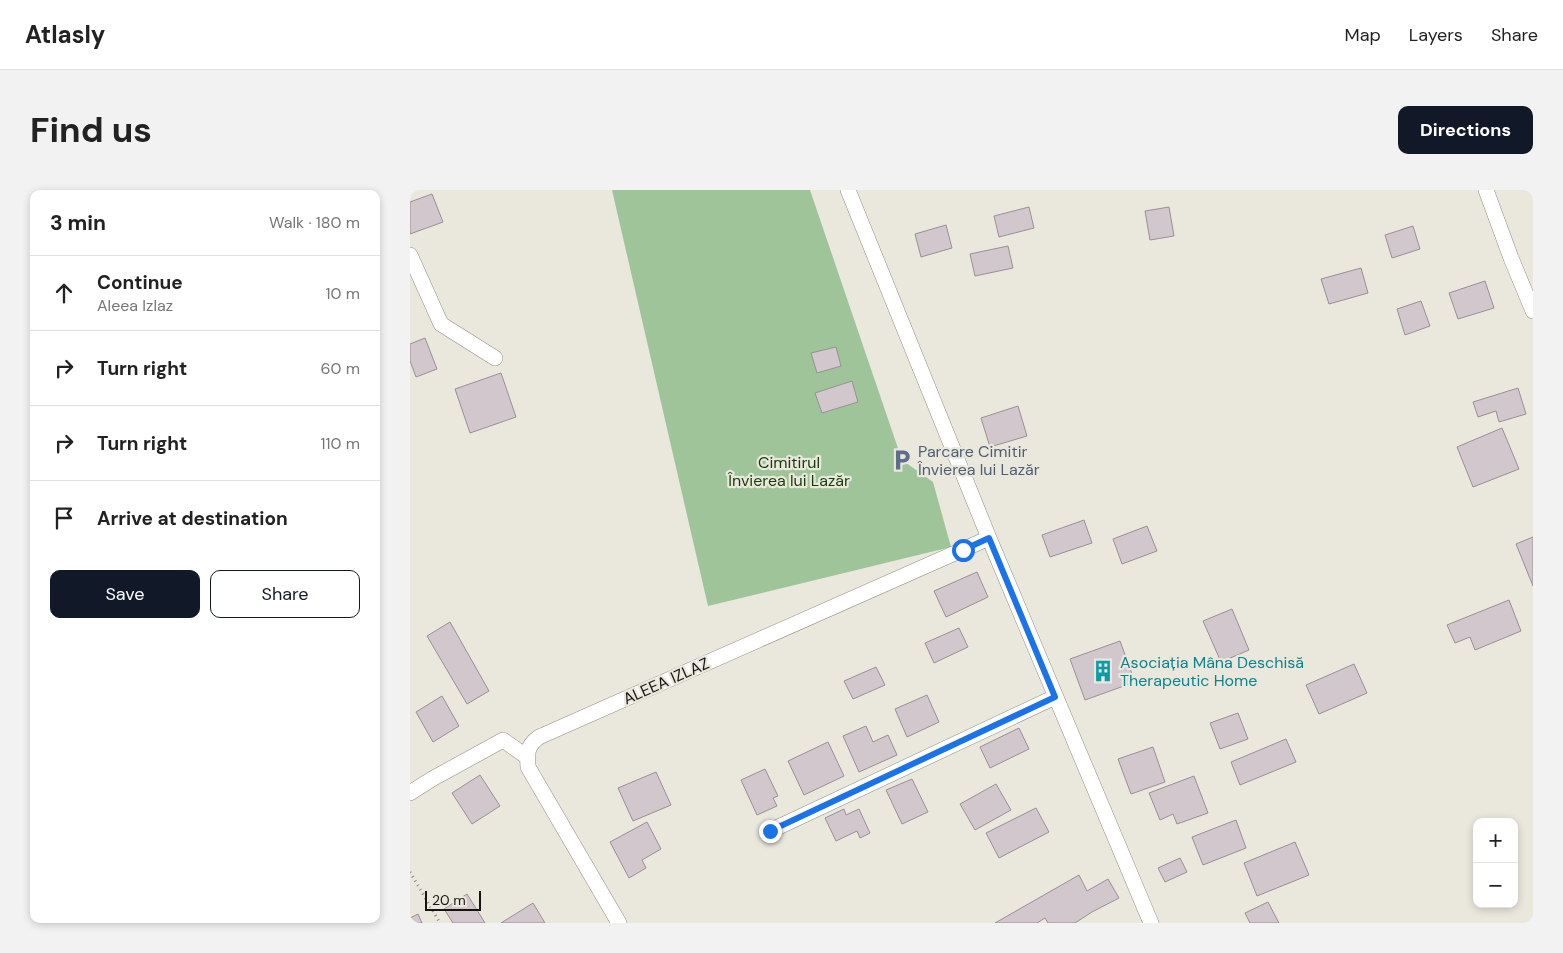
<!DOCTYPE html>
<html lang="en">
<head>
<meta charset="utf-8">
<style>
  :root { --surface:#fff; --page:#f2f2f2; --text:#222; --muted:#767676; --line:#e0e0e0; --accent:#111827 }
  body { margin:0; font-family:"DM Sans",sans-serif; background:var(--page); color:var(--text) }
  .controls { position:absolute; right:15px; bottom:15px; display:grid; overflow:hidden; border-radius:10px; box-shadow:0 2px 8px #0003 }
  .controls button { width:45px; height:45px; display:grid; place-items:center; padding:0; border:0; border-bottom:1px solid var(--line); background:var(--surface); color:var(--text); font:25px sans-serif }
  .scale { position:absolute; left:15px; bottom:12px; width:56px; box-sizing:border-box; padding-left:5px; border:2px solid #151410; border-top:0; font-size:14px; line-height:18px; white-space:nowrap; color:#151410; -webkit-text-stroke:4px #eae7dd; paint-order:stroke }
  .stop { position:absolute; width:15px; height:15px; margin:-11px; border:4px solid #1a73e8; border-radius:50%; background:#fff }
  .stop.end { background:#1a73e8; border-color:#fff; box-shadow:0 1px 5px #0008 }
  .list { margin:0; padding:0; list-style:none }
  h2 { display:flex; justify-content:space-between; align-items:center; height:65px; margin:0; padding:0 20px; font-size:21px }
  h2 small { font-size:16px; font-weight:400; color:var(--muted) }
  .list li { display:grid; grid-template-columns:32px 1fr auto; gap:15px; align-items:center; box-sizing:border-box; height:75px; padding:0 20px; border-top:1px solid var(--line) }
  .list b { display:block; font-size:19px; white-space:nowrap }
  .list p { margin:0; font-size:16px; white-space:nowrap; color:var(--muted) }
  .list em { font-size:16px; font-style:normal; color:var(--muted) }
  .actions { display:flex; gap:10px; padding:15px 20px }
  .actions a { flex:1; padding:11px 0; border:1px solid var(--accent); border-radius:10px; text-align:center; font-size:18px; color:var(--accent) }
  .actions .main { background:var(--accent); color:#fff }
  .icon { flex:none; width:28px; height:28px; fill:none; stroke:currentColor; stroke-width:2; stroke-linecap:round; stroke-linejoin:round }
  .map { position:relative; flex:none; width:1123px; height:733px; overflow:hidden; border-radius:10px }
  header { display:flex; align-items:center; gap:30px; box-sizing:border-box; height:70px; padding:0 25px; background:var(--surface); border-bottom:1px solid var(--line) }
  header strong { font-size:24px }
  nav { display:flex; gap:28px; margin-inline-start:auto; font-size:18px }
  .intro { display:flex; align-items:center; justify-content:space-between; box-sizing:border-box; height:120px; padding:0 30px }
  h1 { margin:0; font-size:35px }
  .button { padding:12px 22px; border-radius:10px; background:var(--accent); color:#fff; font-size:18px; font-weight:700 }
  main { display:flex; gap:30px; padding:0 30px }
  aside { flex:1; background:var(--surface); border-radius:10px; box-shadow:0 2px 8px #0003 }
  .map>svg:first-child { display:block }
  .green { fill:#a0c499 }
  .building { fill:#d1c7cd; stroke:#998f96 }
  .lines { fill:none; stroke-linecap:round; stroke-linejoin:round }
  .minor-casing { stroke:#928f85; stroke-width:16 }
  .path { stroke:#8b8982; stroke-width:3; stroke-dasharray:1 4; stroke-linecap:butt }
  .minor { stroke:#fff; stroke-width:15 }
  .route { stroke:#1a73e8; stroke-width:6 }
  .labels { text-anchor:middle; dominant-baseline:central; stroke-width:4.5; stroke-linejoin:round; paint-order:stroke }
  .service-label { font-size:16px; fill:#4e5e75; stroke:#eae7dd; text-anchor:start }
  .park-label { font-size:16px; fill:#133c09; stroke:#eae7dd }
  .culture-label { font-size:16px; fill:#0d838f; stroke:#eae7dd; text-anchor:start }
  .street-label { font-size:16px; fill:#151410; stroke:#eae7dd }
</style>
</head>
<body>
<header>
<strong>Atlasly</strong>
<nav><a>Map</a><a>Layers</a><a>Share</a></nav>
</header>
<div class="intro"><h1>Find us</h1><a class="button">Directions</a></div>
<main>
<aside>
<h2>3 min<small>Walk · 180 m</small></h2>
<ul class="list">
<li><svg class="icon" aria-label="ahead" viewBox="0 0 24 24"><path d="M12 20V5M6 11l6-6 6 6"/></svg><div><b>Continue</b><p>Aleea Izlaz</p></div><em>10 m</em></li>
<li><svg class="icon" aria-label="right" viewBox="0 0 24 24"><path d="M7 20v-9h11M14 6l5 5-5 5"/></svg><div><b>Turn right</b></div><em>60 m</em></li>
<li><svg class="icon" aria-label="right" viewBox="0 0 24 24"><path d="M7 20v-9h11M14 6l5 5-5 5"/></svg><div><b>Turn right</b></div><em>110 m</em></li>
<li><svg class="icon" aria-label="arrive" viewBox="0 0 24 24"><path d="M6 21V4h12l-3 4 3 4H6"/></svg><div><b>Arrive at destination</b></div></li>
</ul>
<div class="actions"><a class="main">Save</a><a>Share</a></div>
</aside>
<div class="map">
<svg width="1123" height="733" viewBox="0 0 1123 733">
  <rect width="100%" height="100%" fill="#eae7dd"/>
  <path class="green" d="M202 0H400L492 270 523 292 541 357 298 416Z"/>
  <path class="building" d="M22 4 33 32 0 44V12Z
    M619 17 624 38 589 47 584 26Z
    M759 17 764 46 740 50 735 21Z
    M536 35 542 58 511 67 505 44Z
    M1003 36 1010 59 982 68 975 45Z
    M598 56 603 78 565 86 560 64Z
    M951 78 958 103 919 114 911 89Z
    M1075 91 1084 118 1048 129 1039 103Z
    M1011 111 1020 136 995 145 987 119Z
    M15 148 27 179 6 187 0 171V154Z
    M426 157 431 176 407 183 401 163Z
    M91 183 106 227 60 243 45 199Z
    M442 191 448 212 412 223 405 203Z
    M1108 198 1116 224 1089 232 1086 221 1068 227 1063 212Z
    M608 216 617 246 580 257 571 228Z
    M1092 238 1109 279 1063 297 1047 257Z
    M674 330 682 353 640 367 632 345Z
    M737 336 747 361 712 374 703 349Z
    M1123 347V396L1106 354Z
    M567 382 578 407 536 427 524 401Z
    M1099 410 1111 441 1065 460 1060 447 1045 453 1037 435Z
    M822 419 839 460 811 472 793 431Z
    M40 432 79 501 57 514 17 446Z
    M549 438 558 457 524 473 515 453Z
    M710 451 725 492 675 510 660 469Z
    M944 474 957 503 909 524 896 495Z
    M466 477 475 495 443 509 434 491Z
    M517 505 529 532 497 547 485 519Z
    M32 506 49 536 23 552 6 522Z
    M828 523 838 549 810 559 800 533Z
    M456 536 463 552 478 545 487 565 449 582 433 546Z
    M609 538 619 559 580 578 570 557Z
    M876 549 886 572 830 595 821 572Z
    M418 552 434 586 394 605 378 571Z
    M743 557 755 592 721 604 708 569Z
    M355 579 368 606 363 608 367 616 347 625 331 590Z
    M246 582 261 615 223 631 208 598Z
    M70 585 90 616 62 634 42 603Z
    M784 586 798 623 767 634 763 624 750 630 739 603Z
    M502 589 518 622 492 634 476 600Z
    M586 594 601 620 565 640 550 614Z
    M626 618 639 642 589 668 576 643Z
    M434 619 436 625 449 619 460 643 450 648 447 641 426 651 415 628Z
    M826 630 836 658 793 675 782 647Z
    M237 632 251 659 232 670 236 678 219 688 200 652Z
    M885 652 899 685 847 706 834 673Z
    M770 668 777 682 755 692 748 678Z
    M669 685 677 701 698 689 709 708 682 722 665 733H638L635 728 627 733H585Z
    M57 704 75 733H43L34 719Z
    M858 712 869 733H840L835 723Z
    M123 713 135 733H91Z
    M8 724 12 733H0V728Z"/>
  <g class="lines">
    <g class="minor-casing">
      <path id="minor" d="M438 0 579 348 741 733
        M1076 0 1101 68 1123 121
        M0 65 31 134 85 168
        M0 603 22 589 93 550 117 567
        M360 641 645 507
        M209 733 118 577C117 562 117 556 129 547L579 348"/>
    </g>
    <path class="path" d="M0 682 30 733"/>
    <use href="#minor" class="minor"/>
  </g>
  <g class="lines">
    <path class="route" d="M360 641 645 507 579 348 553 360"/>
  </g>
  <defs>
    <g id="parking-bare" transform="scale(1.725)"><path d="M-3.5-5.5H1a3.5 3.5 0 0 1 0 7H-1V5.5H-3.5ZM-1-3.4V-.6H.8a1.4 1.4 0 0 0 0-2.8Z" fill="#5c6f8a" stroke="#eae7dd" stroke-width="2.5" paint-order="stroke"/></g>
    <g id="building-bare" transform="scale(1.725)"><path d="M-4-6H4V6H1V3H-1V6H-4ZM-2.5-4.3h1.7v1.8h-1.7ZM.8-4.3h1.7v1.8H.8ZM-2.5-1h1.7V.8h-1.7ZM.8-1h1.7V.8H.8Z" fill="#0f9aa8" stroke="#eae7dd" stroke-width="2.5" paint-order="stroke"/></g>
  </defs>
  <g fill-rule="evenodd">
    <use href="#parking-bare" x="492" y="270"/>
    <use href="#building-bare" x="693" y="481"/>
  </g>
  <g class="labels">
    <g class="service-label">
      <text x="508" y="261">Parcare Cimitir<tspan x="508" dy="18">Învierea lui Lazăr</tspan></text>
    </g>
    <g class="park-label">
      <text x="379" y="272">Cimitirul<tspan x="379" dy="18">Învierea lui Lazăr</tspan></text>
    </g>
    <g class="culture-label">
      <text x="710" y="472">Asociația Mâna Deschisă<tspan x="710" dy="18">Therapeutic Home</tspan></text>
    </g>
    <g class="street-label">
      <text transform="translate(256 491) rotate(-24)">ALEEA IZLAZ</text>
    </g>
  </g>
</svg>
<div class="controls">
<button>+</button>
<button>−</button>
</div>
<div class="scale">20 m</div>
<div class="stop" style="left:553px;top:360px"></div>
<div class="stop end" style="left:360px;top:641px"></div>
</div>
</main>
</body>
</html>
